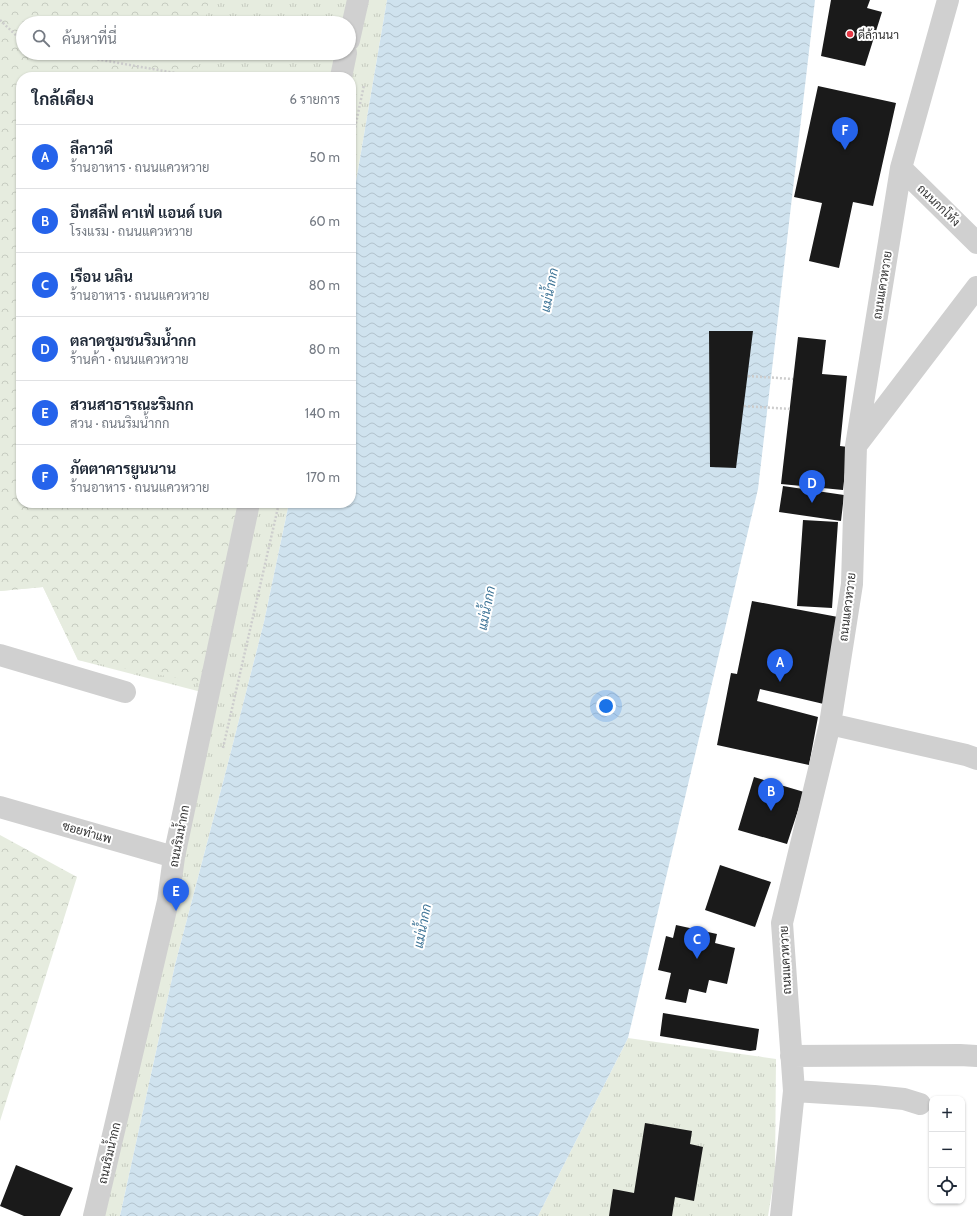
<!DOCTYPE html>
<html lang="th">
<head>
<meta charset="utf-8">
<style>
  :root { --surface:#fff; --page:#f2f2f3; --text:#1f2937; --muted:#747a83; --line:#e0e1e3; --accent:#2563eb }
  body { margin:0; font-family:Cabin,Sarabun,sans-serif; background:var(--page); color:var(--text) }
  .controls { position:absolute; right:12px; bottom:12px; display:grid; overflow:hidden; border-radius:8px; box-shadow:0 1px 3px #0004 }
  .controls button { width:36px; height:36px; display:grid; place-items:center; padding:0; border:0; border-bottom:1px solid var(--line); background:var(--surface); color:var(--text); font:20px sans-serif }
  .you { position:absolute; left:606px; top:706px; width:14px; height:14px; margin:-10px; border:3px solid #fff; border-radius:50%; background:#1a73e8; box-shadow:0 0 0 6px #1a73e833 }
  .badge { display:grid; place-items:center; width:26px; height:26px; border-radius:50%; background:var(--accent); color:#fff; font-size:13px; font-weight:700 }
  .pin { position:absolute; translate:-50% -33px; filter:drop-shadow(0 1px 2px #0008) }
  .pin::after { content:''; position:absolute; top:21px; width:14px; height:12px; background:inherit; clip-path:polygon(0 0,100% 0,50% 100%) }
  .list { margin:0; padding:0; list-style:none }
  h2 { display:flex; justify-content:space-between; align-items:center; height:52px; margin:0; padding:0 16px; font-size:17px }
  h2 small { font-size:13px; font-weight:400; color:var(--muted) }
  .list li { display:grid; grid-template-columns:26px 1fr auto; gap:12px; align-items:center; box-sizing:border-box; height:64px; padding:0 16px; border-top:1px solid var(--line) }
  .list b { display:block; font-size:15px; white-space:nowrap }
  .list p { margin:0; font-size:13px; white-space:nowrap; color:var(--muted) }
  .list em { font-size:13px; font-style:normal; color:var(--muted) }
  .icon { flex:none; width:22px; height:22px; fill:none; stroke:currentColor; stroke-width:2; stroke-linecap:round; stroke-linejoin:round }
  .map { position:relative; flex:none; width:977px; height:1216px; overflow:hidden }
  .search { position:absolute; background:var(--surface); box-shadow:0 1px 3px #0004; left:16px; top:16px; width:340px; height:44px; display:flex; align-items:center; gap:10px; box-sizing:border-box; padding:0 14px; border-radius:22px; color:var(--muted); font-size:15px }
  .panel { position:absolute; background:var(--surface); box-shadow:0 1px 3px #0004; left:16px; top:72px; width:340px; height:436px; border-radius:16px }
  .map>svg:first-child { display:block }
  .grass { fill:url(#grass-tufts); fill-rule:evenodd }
  .forest { fill:url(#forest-crowns) }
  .water { fill:url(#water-waves) }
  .building { fill:#1a1a1a }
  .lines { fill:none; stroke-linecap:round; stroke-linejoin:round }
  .path { stroke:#cdcdcd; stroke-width:2.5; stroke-dasharray:2 2; stroke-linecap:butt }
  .minor { stroke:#d0d0d0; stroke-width:22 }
  .poi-dot { fill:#e63946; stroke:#fff; stroke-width:1.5 }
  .labels { text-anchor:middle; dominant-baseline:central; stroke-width:4; stroke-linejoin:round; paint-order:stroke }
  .poi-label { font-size:12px; fill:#333; stroke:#fff; text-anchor:start }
  .street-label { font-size:12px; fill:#333; stroke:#fff }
  .water-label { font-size:13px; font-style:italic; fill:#3f7597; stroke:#fff }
</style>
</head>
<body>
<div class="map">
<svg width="977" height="1216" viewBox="0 0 977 1216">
  <defs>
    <pattern id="grass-tufts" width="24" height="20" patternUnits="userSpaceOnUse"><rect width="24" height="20" fill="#e6ecdf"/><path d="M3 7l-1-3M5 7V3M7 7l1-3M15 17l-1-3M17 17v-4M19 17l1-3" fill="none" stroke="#c6cbc0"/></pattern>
    <pattern id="forest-crowns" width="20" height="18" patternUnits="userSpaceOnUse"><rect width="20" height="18" fill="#e6ecdf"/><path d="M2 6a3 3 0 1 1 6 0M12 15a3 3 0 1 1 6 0" fill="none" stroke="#c6cbc0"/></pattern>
    <pattern id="water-waves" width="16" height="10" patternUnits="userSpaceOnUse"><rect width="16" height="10" fill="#cfe2ee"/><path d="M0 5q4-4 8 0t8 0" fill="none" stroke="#b2c2cd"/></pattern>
  </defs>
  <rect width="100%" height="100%" fill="#fff"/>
  <path class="grass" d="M0 0H387L351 211V77H21V503H289L264 622 227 767 175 965 120 1216H104L213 695 78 660 43 587 0 591ZM23 23H349V53H23Z
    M628 1038 776 1059 775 1174 768 1216H538Z"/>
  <path class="forest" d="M0 0H209L205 23H23V53H200L196 76 198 77H21V503H249L210 684 78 660 43 587 0 591Z
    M0 835 77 877 0 1121Z"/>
  <path class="water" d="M387 0H815L758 489 628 1038 538 1216H120L175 965 227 767 264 622 289 503H351V211Z"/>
  <path class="building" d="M831 0H870L867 8 882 12 865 66 821 56Z
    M818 86 896 103 873 206 853 202 839 268 809 261 822 203 794 197Z
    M709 331H753L736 468 710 467Z
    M798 337 826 340 822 374 847 376 840 446 848 447 843 490 781 484Z
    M783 486 844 495 841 521 779 512Z
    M803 520 838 522 832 608 797 606Z
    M752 601 838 617 828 705 760 689 757 701 818 717 809 765 717 745 731 673 737 674Z
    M754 777 804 792 787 844 738 830Z
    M720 865 771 882 755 927 705 910Z
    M676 925 717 934 715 943 735 948 727 984 709 980 706 993 689 989 686 1003 665 999 671 973 658 970 666 936 673 938Z
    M663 1013 759 1029 756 1050 750 1051 660 1036Z
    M645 1123 692 1131 690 1144 703 1147 694 1201 675 1197 672 1216H609L613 1189 634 1193Z
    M16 1165 73 1188 60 1216H24L0 1206Z"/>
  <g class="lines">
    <path class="path" d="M0 20 23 42
      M62 53 198 77
      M351 112 355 96
      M351 147 364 85
      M748 376 793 379
      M744 406 790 409
      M223 748 279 503"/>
    <path class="minor" d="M349 40 358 0
      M341 77 346 53
      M901 168 977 243
      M858 443 977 287
      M0 655 125 692
      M830 724 966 755 977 759
      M0 807 174 857
      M791 1056 960 1055 977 1056
      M794 1091 874 1096 904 1099 920 1104
      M94 1216 168 901 174 857 249 503
      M781 1216 794 1091 782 923 830 724 852 584 856 446 901 168 948 0"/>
  </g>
  <circle class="poi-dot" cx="850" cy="34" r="4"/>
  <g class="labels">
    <g class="poi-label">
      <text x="858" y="34">ดีล้านนา</text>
    </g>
    <g class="street-label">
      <text transform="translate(939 205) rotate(44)">ถนนกกโท้ง</text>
      <text transform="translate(882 285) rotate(-81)">ถนนแควหวาย</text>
      <text transform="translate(847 607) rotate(-83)">ถนนแควหวาย</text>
      <text transform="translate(87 832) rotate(16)">ซอยทำแพ</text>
      <text transform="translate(179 836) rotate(-79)">ถนนริมน้ำกก</text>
      <text transform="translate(785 960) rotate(-93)">ถนนแควหวาย</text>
      <text transform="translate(109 1153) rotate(-77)">ถนนริมน้ำกก</text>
    </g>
    <g class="water-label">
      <text transform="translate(549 290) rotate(-79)">แม่น้ำกก</text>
      <text transform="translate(486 608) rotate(-79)">แม่น้ำกก</text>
      <text transform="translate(422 926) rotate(-79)">แม่น้ำกก</text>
    </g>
  </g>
</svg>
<div class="controls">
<button>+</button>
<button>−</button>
<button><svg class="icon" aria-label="locate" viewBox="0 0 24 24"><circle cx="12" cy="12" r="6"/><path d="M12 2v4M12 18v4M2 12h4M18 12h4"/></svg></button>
</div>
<div class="you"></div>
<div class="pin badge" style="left:780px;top:682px">A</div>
<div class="pin badge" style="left:771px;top:811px">B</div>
<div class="pin badge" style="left:697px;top:959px">C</div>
<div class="pin badge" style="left:812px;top:503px">D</div>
<div class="pin badge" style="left:176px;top:911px">E</div>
<div class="pin badge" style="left:845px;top:150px">F</div>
<div class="search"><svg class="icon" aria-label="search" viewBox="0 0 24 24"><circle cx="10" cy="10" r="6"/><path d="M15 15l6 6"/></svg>ค้นหาที่นี่</div>
<section class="panel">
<h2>ใกล้เคียง<small>6 รายการ</small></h2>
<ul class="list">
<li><span class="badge">A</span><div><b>ลีลาวดี</b><p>ร้านอาหาร · ถนนแควหวาย</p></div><em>50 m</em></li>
<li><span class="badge">B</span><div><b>อีทสลีฟ คาเฟ่ แอนด์ เบด</b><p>โรงแรม · ถนนแควหวาย</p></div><em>60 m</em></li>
<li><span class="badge">C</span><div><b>เรือน นลิน</b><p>ร้านอาหาร · ถนนแควหวาย</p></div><em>80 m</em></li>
<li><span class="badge">D</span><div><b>ตลาดชุมชนริมน้ำกก</b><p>ร้านค้า · ถนนแควหวาย</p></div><em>80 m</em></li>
<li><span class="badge">E</span><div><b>สวนสาธารณะริมกก</b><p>สวน · ถนนริมน้ำกก</p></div><em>140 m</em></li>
<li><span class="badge">F</span><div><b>ภัตตาคารยูนนาน</b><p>ร้านอาหาร · ถนนแควหวาย</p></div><em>170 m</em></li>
</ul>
</section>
</div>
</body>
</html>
